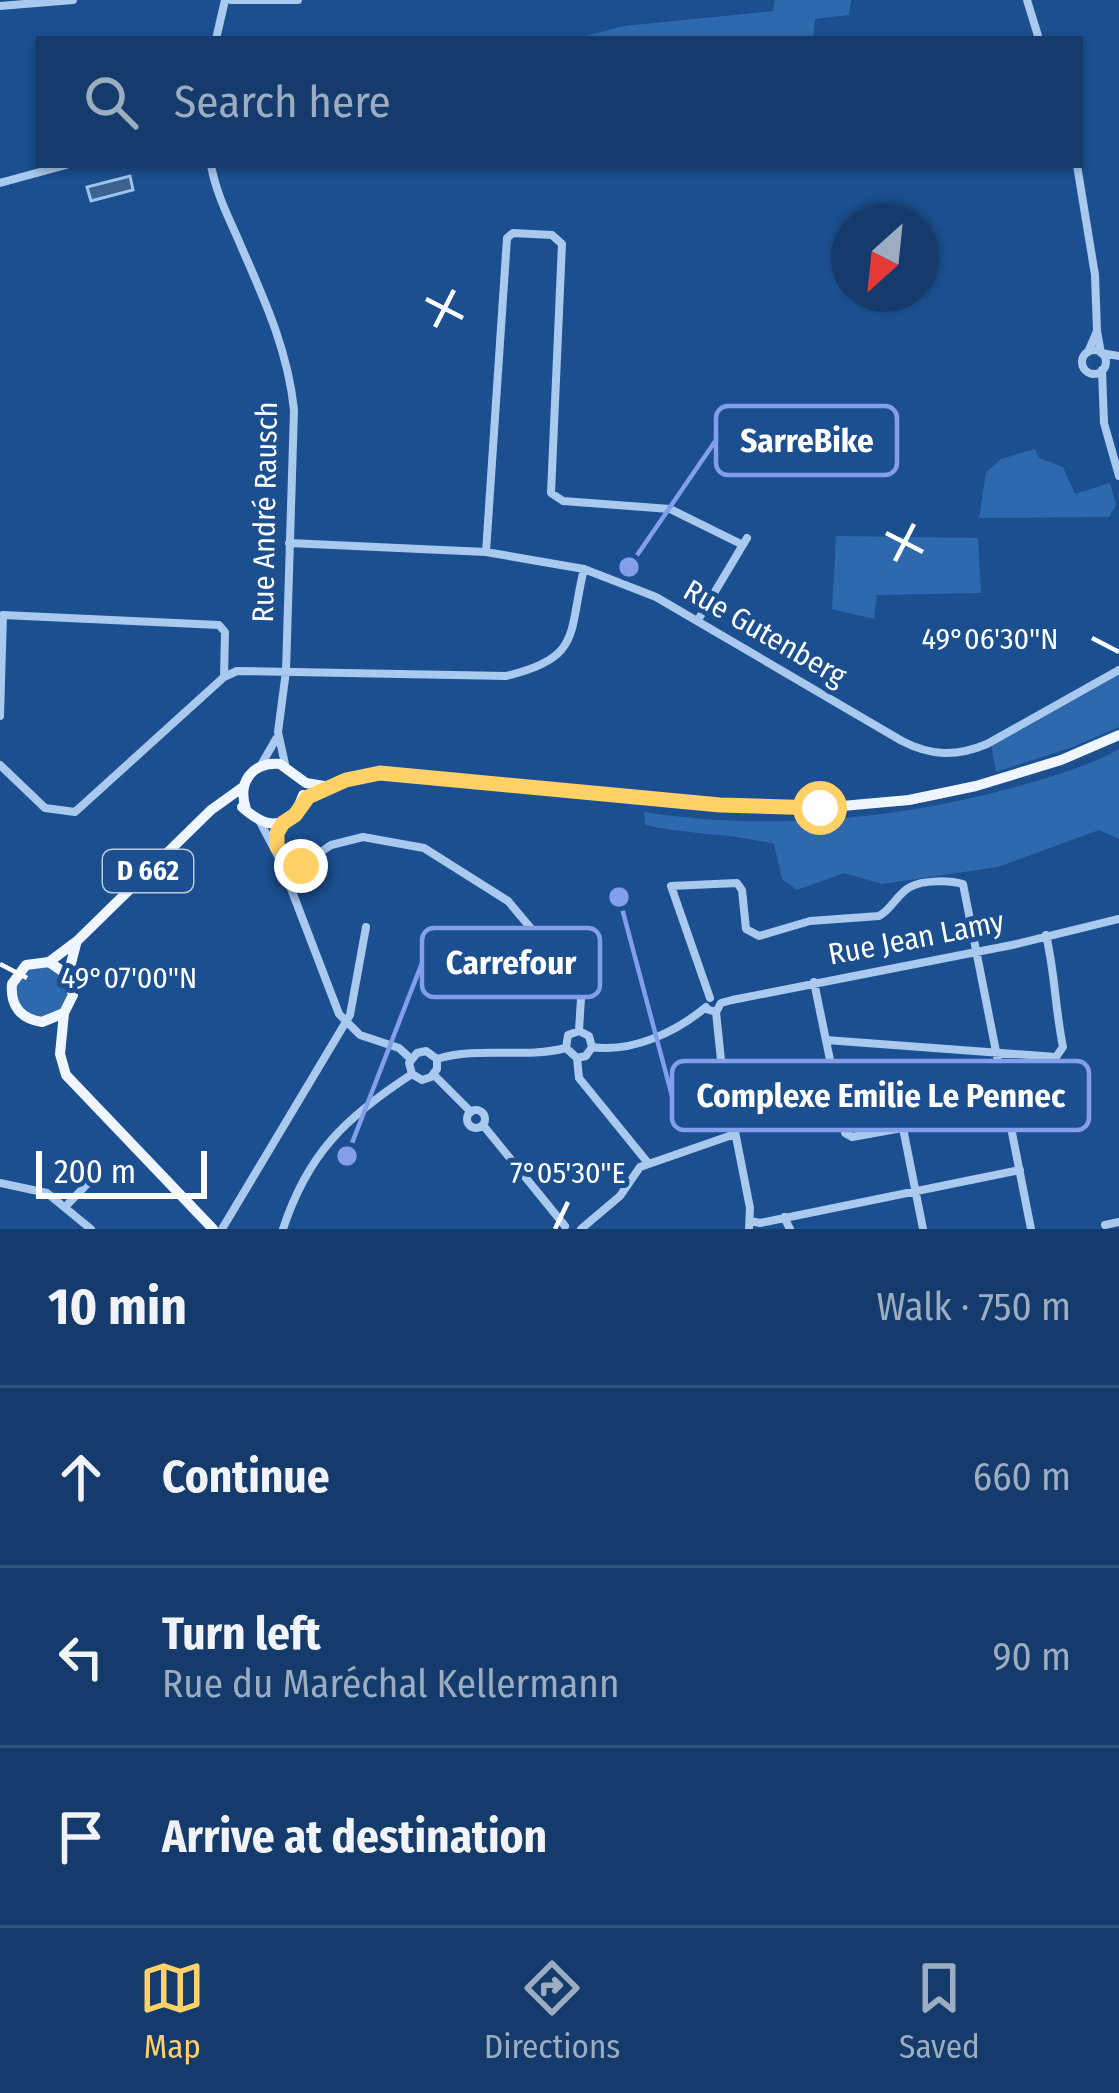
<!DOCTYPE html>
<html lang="en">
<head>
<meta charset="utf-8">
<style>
  :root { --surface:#143b6b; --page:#214673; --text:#f1f3f6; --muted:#9dadc1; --line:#33557e; --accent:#ffd166 }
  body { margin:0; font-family:"Fira Sans Condensed",sans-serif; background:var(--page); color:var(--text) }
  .compass { position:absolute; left:831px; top:204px; width:108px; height:108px; border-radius:50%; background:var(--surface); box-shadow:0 3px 9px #0004; rotate:207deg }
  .scale { position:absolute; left:36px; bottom:30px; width:171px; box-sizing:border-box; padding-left:12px; border:6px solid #fff; border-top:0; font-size:33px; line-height:42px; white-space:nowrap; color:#fff; -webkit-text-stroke:9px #1b4f8f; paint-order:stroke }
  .stop { position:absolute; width:36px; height:36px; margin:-27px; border:9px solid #ffd166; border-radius:50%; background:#fff }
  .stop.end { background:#ffd166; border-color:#fff; box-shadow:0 3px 12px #0008 }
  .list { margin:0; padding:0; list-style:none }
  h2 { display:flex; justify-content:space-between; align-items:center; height:156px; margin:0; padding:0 48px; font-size:51px }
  h2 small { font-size:39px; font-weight:400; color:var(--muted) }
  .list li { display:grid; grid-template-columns:78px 1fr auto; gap:36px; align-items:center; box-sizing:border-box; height:180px; padding:0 48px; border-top:3px solid var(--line) }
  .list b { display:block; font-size:45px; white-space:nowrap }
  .list p { margin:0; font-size:39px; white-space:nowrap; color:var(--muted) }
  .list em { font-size:39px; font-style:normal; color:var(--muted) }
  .icon { flex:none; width:66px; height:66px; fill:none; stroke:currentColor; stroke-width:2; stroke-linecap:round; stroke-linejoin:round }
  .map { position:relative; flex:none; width:1119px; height:1229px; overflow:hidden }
  .search { position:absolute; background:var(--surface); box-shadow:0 3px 9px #0004; left:36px; right:36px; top:36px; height:132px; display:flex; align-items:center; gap:30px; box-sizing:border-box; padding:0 42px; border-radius:0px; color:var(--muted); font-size:45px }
  .sheet { height:696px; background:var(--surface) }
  nav { display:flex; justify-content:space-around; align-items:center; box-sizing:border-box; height:168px; border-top:3px solid var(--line); background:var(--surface); font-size:33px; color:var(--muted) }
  nav a { display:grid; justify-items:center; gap:6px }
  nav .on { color:var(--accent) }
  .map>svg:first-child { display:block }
  .green { fill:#2e69ad }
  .water { fill:#3c6290; stroke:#9cc4f0; stroke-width:3 }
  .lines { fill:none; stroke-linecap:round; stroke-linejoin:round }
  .minor { stroke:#a9c9ee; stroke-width:8 }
  .major { stroke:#f0f6ff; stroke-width:10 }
  .route { stroke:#ffd166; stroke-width:15 }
  .ticks { fill:none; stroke:#fff; stroke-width:4.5 }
  .labels { text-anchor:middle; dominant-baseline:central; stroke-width:10; stroke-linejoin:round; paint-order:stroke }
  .shield { fill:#1b4f8f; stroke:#bbcadd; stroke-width:3 }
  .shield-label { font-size:27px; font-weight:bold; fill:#fff }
  .street-label { font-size:30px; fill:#fff; stroke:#1b4f8f }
  .ticks-label { font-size:30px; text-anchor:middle; fill:#fff; stroke:#1b4f8f; stroke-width:10; stroke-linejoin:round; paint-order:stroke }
  .leader { fill:none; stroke:#839eea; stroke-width:4.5 }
  .callout-dot { fill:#839eea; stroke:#1b4f8f; stroke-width:4.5 }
  .callout { fill:#1b4f8f; stroke:#839eea; stroke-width:4.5 }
  .callout-label { font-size:33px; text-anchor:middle; font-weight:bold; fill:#fff }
</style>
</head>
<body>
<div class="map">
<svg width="1119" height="1229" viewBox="0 0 1119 1229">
  <rect width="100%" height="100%" fill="#1b4f8f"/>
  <path class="green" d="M775 0H851L849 15 815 19 813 39H573L624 26 773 11Z
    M1035 449 1039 458 1063 467 1075 494 1110 483 1116 505 1109 517 979 518 986 472 1001 459Z
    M836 536 978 538 981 593 877 595 874 619 832 609Z
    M1119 674V727L1073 747 996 772 991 744Z
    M1119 749V839L1099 830 998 867 882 884 844 873 797 890 782 879 774 844C731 833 689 835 645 825L644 812C773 832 908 819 1033 782 1062 773 1094 764 1119 749Z
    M16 992a26 26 0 1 1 52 0a26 26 0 1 1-52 0Z"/>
  <path class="water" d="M130 176 133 190 91 201 87 187Z"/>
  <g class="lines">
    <path class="minor" d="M231 0H298
      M1027 0 1039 39
      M0 6 73 0
      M216 39 225 0
      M211 165C216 194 230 220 241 246 265 301 288 351 294 410L286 671 278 732 285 764
      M1077 165 1095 275 1097 331
      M0 183 66 165
      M1082 362a12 12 0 1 1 24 0a12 12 0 1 1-24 0Z
      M1088 352 1097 331 1101 353 1119 356
      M1102 370 1104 423 1119 476
      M289 543 486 552 584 569 656 597 902 741C931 756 956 757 987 744L1119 670
      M486 552 507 238 513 233 552 235 562 244 551 493 563 501 670 509 743 545
      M698 620 747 538
      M0 716 3 615 219 625 225 632 224 677
      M0 765 45 808 75 812 224 677 237 671 506 676C583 658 568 633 584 569
      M261 765 276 739
      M260 822 280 860 339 1014 360 1035 399 1048 411 1059
      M282 824 276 837 280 852 290 859 310 858
      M280 860 301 866 331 845 363 837 424 848 508 901 578 984 581 998 579 1031
      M814 982 845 1133 852 1137 1007 1109
      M710 998 671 886 737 883 742 890 746 929 759 936 810 921 879 916C892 909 897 894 910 887 923 880 950 880 963 884L1031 1229
      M706 1009 716 1012 721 1003 732 1000 1012 945 1119 919
      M716 1012 721 1060 750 1208 749 1229
      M826 1040 1056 1057 1063 1047C1055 1008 1055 973 1046 935
      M566 1048 568 1035 579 1031 589 1036 592 1047
      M577 1058 579 1078 648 1163
      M437 1059C479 1046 523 1059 566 1048L577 1058 586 1056 592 1047C632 1053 676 1032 706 1007
      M412 1074 409 1063 417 1053 426 1051 437 1059
      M412 1074 422 1080 431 1077 437 1069V1059
      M434 1075 471 1112
      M467 1119a9 9 0 1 1 18 0a9 9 0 1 1-18 0Z
      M483 1125 565 1226
      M903 1128 923 1229
      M0 1183 47 1193 91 1229
      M66 1206 93 1178
      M784 1217 790 1229
      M750 1221 760 1223 1020 1170
      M1105 1225 1119 1222
      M222 1229 350 1015 366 927
      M283 1229C308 1153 346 1117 412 1074
      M581 1229 620 1196 640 1167 735 1134"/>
    <path class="major" d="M302 802 331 786 380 773 720 805 820 808 909 800 976 786 1061 760 1119 735
      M242 807C259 822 274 831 295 815L303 795
      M246 809C237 782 252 762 280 764L306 783 324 786
      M49 962 77 941 211 810 243 787
      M68 975 49 962 26 965 12 984C10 1006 21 1019 42 1022L64 1013 73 995 68 975 76 944
      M64 1013 60 1054 66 1075 213 1229"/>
  </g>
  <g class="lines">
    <path class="route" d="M301 866 312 858 290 859 277 847V833L283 823 295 815 308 797 346 780 380 773 720 805 820 808"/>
  </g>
  <path class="ticks" d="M426 299 463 318M435 327 454 290M886 533 923 552M895 561 914 524M1092 638 1119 652M0 964 27 978M555 1229 568 1202"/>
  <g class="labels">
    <rect class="shield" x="103" y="850" width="90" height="42" rx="9"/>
    <g class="shield-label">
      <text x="148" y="871">D 662</text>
    </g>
    <g class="street-label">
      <text transform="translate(265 512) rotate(-89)">Rue André Rausch</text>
      <text transform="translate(765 633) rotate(30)">Rue Gutenberg</text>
      <text transform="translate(916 938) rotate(-11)">Rue Jean Lamy</text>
    </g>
  </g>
  <g class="ticks-label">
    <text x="990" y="649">49°06'30"N</text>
    <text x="129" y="988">49°07'00"N</text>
    <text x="568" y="1183">7°05'30"E</text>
  </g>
  <path class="leader" d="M629 567L716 440M347 1156L422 963M619 897L672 1096"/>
  <g class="callout-dot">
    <circle cx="629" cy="567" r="12"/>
    <circle cx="347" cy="1156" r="12"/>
    <circle cx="619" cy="897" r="12"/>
  </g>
  <g class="callout">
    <rect x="716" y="406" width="181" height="69" rx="12"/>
    <rect x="422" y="928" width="178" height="69" rx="12"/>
    <rect x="672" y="1061" width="417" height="69" rx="12"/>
  </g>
  <g class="callout-label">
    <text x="807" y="452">SarreBike</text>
    <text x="511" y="974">Carrefour</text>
    <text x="881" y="1107">Complexe Emilie Le Pennec</text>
  </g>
</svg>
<svg class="compass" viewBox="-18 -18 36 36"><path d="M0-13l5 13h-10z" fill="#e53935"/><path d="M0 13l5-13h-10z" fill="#9dadc1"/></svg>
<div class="scale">200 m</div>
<div class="stop" style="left:820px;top:808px"></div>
<div class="stop end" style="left:301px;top:866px"></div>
<div class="search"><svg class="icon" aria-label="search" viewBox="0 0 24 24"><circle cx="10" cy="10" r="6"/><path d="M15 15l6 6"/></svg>Search here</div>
</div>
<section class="sheet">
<h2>10 min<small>Walk · 750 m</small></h2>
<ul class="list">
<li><svg class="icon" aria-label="ahead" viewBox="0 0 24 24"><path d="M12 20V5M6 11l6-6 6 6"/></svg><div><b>Continue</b></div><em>660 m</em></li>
<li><svg class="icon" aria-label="left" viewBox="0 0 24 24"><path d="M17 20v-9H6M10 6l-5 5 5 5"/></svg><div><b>Turn left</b><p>Rue du Maréchal Kellermann</p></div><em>90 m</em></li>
<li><svg class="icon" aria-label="arrive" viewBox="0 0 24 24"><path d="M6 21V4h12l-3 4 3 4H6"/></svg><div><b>Arrive at destination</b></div></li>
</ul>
</section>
<nav>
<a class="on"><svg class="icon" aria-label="map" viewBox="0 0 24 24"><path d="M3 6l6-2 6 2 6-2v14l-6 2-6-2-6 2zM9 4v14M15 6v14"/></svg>Map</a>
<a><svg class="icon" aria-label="directions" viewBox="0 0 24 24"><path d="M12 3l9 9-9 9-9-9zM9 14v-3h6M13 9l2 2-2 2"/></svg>Directions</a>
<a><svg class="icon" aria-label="saved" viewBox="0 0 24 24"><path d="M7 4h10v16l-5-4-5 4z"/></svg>Saved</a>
</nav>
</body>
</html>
